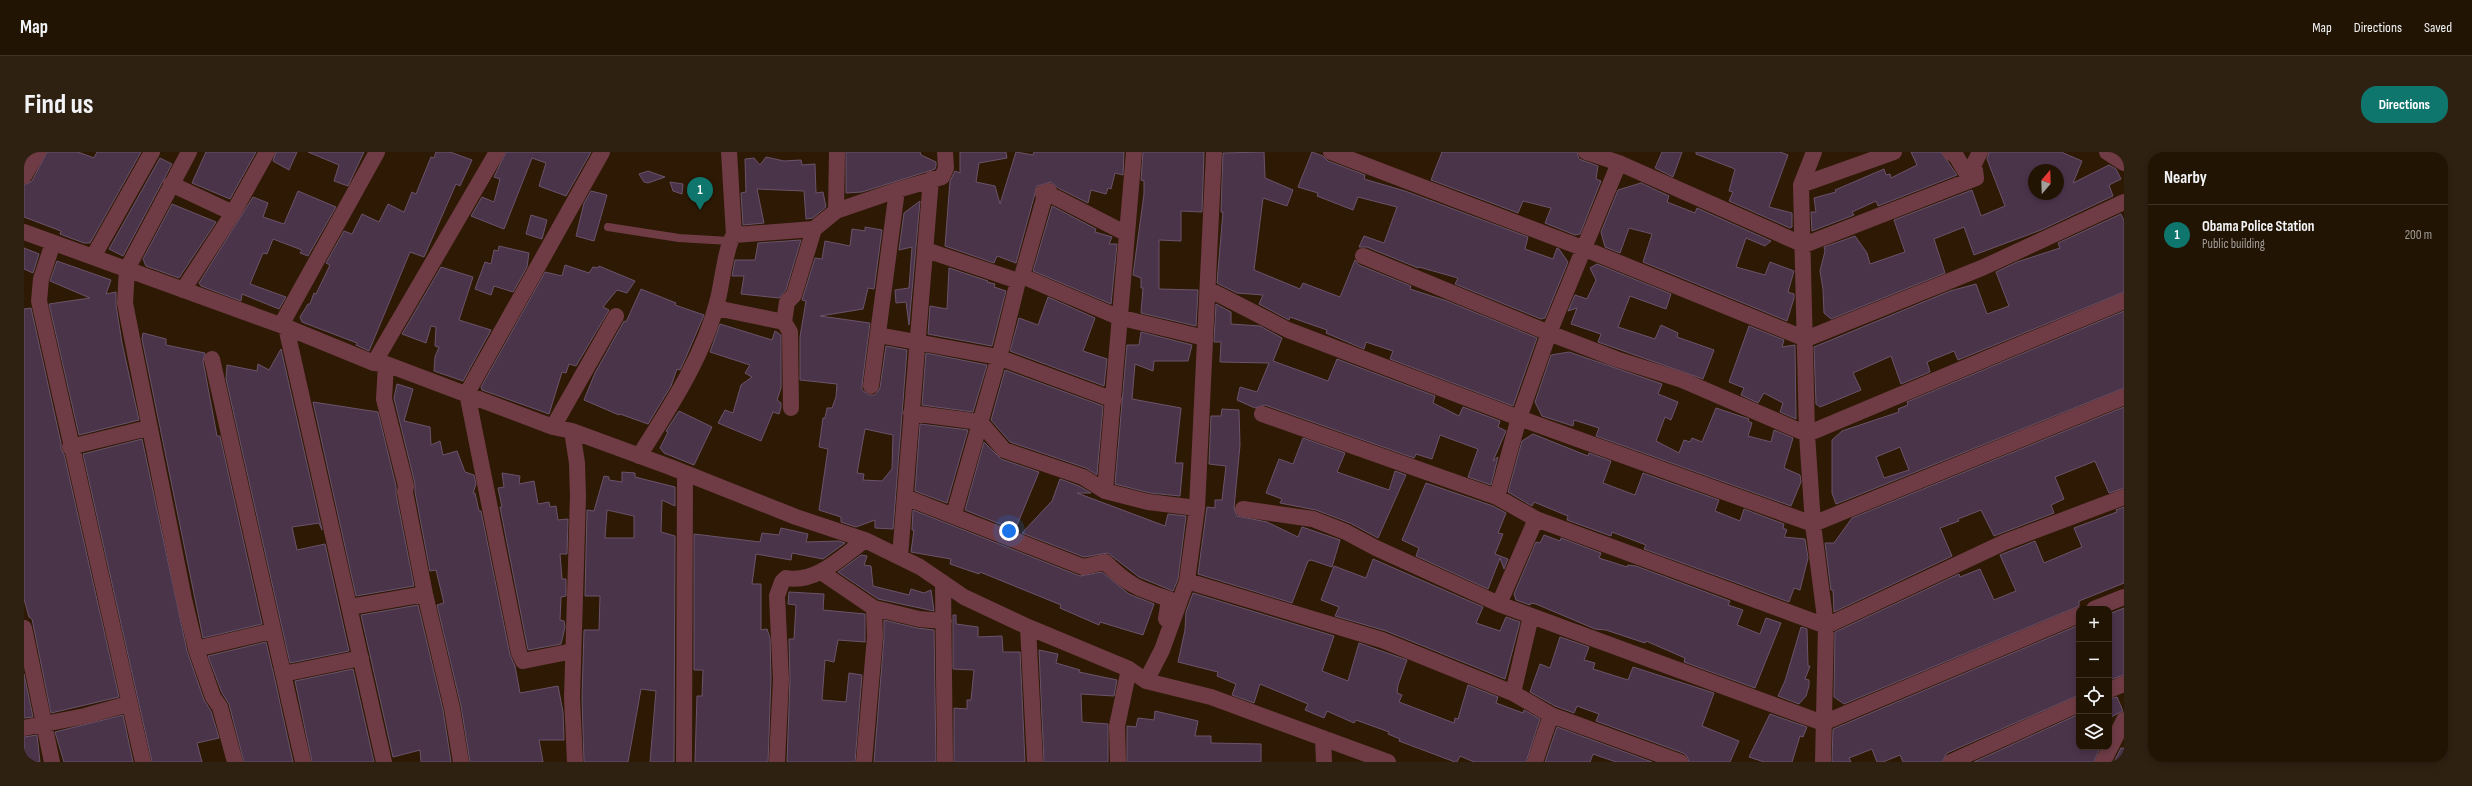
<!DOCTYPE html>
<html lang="en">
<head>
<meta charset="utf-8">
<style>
  :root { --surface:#221403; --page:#2e2112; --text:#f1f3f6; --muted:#a29e9a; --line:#3f3325; --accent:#0f766e }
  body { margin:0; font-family:"Sofia Sans Condensed",sans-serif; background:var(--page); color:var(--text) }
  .controls { position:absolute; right:12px; bottom:12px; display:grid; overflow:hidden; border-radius:8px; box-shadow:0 2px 6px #0003 }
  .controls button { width:36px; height:36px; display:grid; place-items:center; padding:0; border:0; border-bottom:1px solid var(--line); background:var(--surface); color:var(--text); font:20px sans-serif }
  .compass { position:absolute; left:2004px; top:12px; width:36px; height:36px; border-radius:50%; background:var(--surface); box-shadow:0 2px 6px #0003; rotate:19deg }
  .you { position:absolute; left:985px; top:379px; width:14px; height:14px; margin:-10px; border:3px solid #fff; border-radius:50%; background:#1a73e8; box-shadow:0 0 0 6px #1a73e833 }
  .badge { display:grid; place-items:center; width:26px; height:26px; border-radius:50%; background:var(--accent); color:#fff; font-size:13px; font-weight:700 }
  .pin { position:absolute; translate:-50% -33px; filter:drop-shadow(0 1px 2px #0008) }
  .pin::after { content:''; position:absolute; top:21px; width:14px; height:12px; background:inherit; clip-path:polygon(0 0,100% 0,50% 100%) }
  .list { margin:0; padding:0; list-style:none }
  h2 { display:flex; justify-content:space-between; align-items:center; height:52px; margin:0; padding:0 16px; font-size:17px }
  h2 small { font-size:13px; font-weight:400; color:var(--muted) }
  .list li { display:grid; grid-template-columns:26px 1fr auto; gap:12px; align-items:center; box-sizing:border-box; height:60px; padding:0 16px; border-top:1px solid var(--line) }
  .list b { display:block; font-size:15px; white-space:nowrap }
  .list p { margin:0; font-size:13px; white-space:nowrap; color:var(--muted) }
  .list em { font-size:13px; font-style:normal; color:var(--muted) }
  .icon { flex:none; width:22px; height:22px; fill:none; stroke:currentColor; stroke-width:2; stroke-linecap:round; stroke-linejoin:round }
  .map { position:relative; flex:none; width:2100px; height:610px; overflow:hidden; border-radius:16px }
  header { display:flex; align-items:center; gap:24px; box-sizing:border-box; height:56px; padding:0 20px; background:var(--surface); border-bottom:1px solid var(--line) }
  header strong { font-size:19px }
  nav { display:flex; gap:22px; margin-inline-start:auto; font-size:14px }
  .intro { display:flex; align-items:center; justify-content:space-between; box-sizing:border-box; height:96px; padding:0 24px }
  h1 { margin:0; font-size:28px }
  .button { padding:10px 18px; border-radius:16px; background:var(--accent); color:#fff; font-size:14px; font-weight:700 }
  main { display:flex; gap:24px; padding:0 24px }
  aside { flex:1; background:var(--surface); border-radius:16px; box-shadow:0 2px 6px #0003 }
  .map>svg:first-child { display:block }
  .building { fill:#4a344a; stroke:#6b536b; fill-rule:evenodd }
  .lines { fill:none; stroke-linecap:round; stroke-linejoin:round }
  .lane { stroke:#6f3c46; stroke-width:8 }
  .street { stroke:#6f3c46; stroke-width:16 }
</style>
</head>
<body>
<header>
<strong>Map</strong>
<nav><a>Map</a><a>Directions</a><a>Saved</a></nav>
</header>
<div class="intro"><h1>Find us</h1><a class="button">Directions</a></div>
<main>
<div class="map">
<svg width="2100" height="610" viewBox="0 0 2100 610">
  <rect width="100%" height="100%" fill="#2e1a04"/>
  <path class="building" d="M23 0H54L70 6 73 0H117L66 91H60L36 82 37 79 0 65V33L8 29Z
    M182 0H232L206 47 168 31Z
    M252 0H273L265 18 249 9Z
    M284 0H340L324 34 310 29 315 13Z
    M412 0H426L448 8 436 34 432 32 400 105 386 100 345 199 332 193 333 191 278 170 276 165 284 152H286L290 141 292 142 306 113 302 111 320 79 328 82 338 62 355 70 364 52 380 60 388 40 392 42 407 5 410 6Z
    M482 0H567L542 44 515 34 522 11 508 6 480 77 447 64 458 45 470 50 476 27 470 25Z
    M822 0H896L897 3 912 10V14L911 17 838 40 822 41Z
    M936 0H982L983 6 955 11 952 30 971 34 976 52 992 0 1009 3 1010 0H1100L1099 23 1091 21 1087 37 1084 36 1082 42 1067 38 1064 51 1034 36 1027 30 1013 34 992 111 973 104 970 111 921 94 926 29 931 19 936 21Z
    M1119 0H1180L1178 60 1157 59V89L1135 88V137L1174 138 1172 174 1117 161 1119 136H1117V126L1109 123 1120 42V29L1117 28Z
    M1240 0 1241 26 1269 38 1263 54 1239 46 1230 118 1276 137 1279 131 1316 145 1331 108 1335 113 1387 134 1386 137 1423 149 1513 186 1489 254 1366 207 1369 199 1342 190 1340 197 1302 181 1303 178 1266 165 1265 168 1235 152 1239 143 1213 141 1193 131 1199 60H1197L1199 1Z
    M1288 0 1299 4 1304 9 1341 23 1340 27 1381 39 1504 85 1501 97 1529 107 1533 96 1535 97 1544 110 1521 166 1517 167 1431 132 1434 126 1395 115 1394 116 1343 95H1335L1340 84 1360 91 1373 55 1334 45 1329 58 1293 44 1294 41 1274 35Z
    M1418 0H1553L1555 7 1574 14 1572 27 1577 29 1556 82 1551 83 1521 71 1527 56 1499 49 1494 61 1407 28Z
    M1638 0H1658L1649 25 1631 16Z
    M1672 0H1756L1764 3 1745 55 1768 61V75L1766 76 1705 49 1709 40 1705 39 1711 17 1672 2Z
    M1887 0H1917L1933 23 1854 54 1852 49 1828 60 1830 63 1788 79 1787 60H1792L1790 46 1812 40 1811 38 1860 17 1862 23 1866 22 1867 26 1893 13Z
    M1965 0H2037L2058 9 2049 31 2085 13 2092 17 2097 27 2085 33 2089 44 2017 78 1950 103 1940 75 1910 87 1921 121 1807 167 1800 161 1799 137 1796 119 1801 99 1800 95 1831 84 1843 101 1846 112 1881 100 1870 68 1948 38 1957 64 1981 54 1963 7ZM2010 18H2034V42H2010Z
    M742 5 760 9 777 8 778 13 791 12 792 41 799 40 802 55 789 66 782 67 780 39 733 37 740 71 719 73 717 41 722 40 721 7 730 6 736 13Z
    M136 6 148 12 99 104 85 97Z
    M624 19 641 25 624 31 620 30 615 22Z
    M646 30 659 32 658 42 649 39Z
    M1617 31 1645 44 1643 50 1671 61 1673 56 1747 89 1741 94 1722 86 1712 115 1741 123 1746 110 1770 119 1764 140 1770 142V146L1763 169 1619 110 1628 82 1605 76 1596 101 1581 95 1577 80 1594 38Z
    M274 39 312 55 284 104 276 101 278 98 249 87 243 102 239 101 226 132 262 145 255 157 218 142 217 149 177 134 175 131 229 45 244 51 239 65 260 72Z
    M567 39 583 43 570 89 552 84 560 51Z
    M896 49 885 173 882 150 872 151 871 138 885 136 888 95 875 98 880 61Z
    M148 52 192 70 155 126 122 114 119 107Z
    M1028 54 1072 77 1071 80 1088 85 1085 92H1093L1087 152 1009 119Z
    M2097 62 2100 69V140L1934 208 1930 199 1903 210 1906 220 1877 232 1867 204 1829 221 1837 238 1796 255 1792 252 1790 195 1926 139 1952 132 1963 162 1985 154 1972 120 1993 110 2036 96 2034 91Z
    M507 63 523 68 518 87 502 82Z
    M841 75 858 78 850 137 844 136 839 157 796 164 846 171 838 233V238L845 243H851L856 236 862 194 883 198 869 377 851 376V368L832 375 817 370V365L795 358 804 297 795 295 799 266H801L803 256H808L812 245 813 232 776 228V185L782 149 778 148 791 106 798 107 801 89 826 94 828 77 841 79ZM841 277 869 283 868 317 858 329 839 328 840 322 833 321Z
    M777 88 762 138 755 146 717 142 720 124H708L711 108H731L734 91Z
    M475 94 505 101 503 115 489 140 470 134 467 143 451 137 461 110 467 112 470 98 474 99Z
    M0 96 15 102 9 121 0 117Z
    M33 109 87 128 82 142 92 140V153L98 191 115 268 55 283 25 152 66 146 26 129Z
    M1573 112 1647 142 1642 157 1606 144 1594 175 1631 187 1637 173 1654 181 1653 185 1690 198 1679 227 1574 190 1577 182 1547 172 1553 156 1544 159 1551 143 1563 147 1572 128 1566 116Z
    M541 113 565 121 569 115 574 116 575 114 611 129 603 141 593 138 579 155 585 158 552 214 545 212 542 221 538 220 525 262 458 238 457 235 521 120 538 124Z
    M417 115 449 125 435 168 467 178 439 229 410 219 411 205 415 195 411 194 412 175 407 174 402 191 378 182Z
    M925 116 964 129 963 130 971 132 970 135 982 139 968 194 904 182 906 154 923 157Z
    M617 137 652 151 651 153 680 163 662 205 656 218 653 217 647 234 624 272 596 262 595 263 560 248 571 221 600 169 602 170Z
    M1024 145 1071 166 1059 199 1083 207 1080 234 986 199 995 166 1014 173Z
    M1192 152 1207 160V172L1236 174 1258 186 1249 209 1304 229 1313 207 1411 244 1409 251 1435 264 1439 255 1476 269 1474 275 1482 279 1469 309 1474 305 1467 333 1444 325 1454 297 1416 283 1408 307 1392 302 1390 306 1241 253 1231 256 1213 248 1216 235 1233 240 1245 211 1196 210 1197 190H1190Z
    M7 156 37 291V297L40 302 95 545 27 561 8 467 5 465 0 447V157Z
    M2100 159V236L1812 352 1808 341V288L1818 279 1875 260 1874 257 1884 253 1883 250ZM1876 295 1885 318 1860 326 1852 305Z
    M696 172 748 188 751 179 757 183V236L753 248 757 251V255L755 262 749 260 737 289 694 271 701 258 709 261 717 233 728 225 721 221 726 213 686 200Z
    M1725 174 1760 188 1758 195 1771 193 1772 267 1756 260 1759 251 1740 241 1734 251 1717 243 1720 236 1705 230Z
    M1117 180 1168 193 1164 209H1130L1129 219 1111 212 1108 247 1157 256 1151 311H1159L1156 344 1126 341 1091 332 1103 193H1115Z
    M119 181 142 187V193L181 201 179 209 193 284H196L238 472 179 486 118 187Z
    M257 197 298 378 295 371 268 375 273 398 301 392 325 499 266 511 202 227 203 213 233 219 234 212 245 218Z
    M1545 200 1638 232 1634 242 1654 250 1647 268 1641 265 1632 289 1655 301 1660 288 1666 290 1668 286 1678 290 1692 256 1725 267 1724 269 1728 271 1724 284 1747 290 1750 278 1769 286 1760 316 1776 323 1777 330 1767 354 1572 284 1575 276 1550 268 1549 274 1518 264 1511 250 1527 203Z
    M902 201 963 213 949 260 898 253Z
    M981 218 1079 254 1073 323 1062 316 986 290 967 268Z
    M373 232 389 237 380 269 406 275 407 293 416 289 419 303 433 299 441 320 450 323 452 332 449 341H451L455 359H457L486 503 491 514 496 541 534 534 539 560 540 588H515L519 610H446L437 554 413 453 420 451 412 418 406 419 391 340V332L370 246Z
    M289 250 354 260 372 334V342L390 434 332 444Z
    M2100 255V336L2085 341 2071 309 2031 325 2040 347 2027 353 2030 361 1970 384 1957 358 1934 367 1935 369 1916 376 1928 404 1810 460 1809 438H1807L1801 391H1810L1828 366Z
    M1198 257 1215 258 1216 293 1210 356 1213 364 1243 370 1274 385 1278 375 1316 388 1308 415 1287 408 1284 409 1268 451 1174 422 1183 355 1191 356V348H1198L1202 314 1185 312 1187 264H1197Z
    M655 259 688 275 670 313 640 301 636 296 644 280 642 279Z
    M896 272 944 278 923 351 891 339Z
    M1509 282 1564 304 1565 301 1587 309 1579 331 1611 343 1619 321 1695 348 1691 359 1716 369 1720 357 1760 372 1759 376 1763 378 1760 385 1781 387 1784 406 1776 438 1770 436 1765 450 1620 397 1622 393 1588 380 1587 384 1543 368 1544 364 1510 350 1508 354 1484 340 1498 289Z
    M1279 286 1321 301 1313 320 1365 338 1371 319 1382 323 1354 386 1326 371 1292 358 1256 351 1258 347 1242 341 1255 307 1269 312Z
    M118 287 163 499 180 548 187 559 195 586 173 591 178 610H128L59 302Z
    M960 290 977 307 1015 320 991 378 941 358Z
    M598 320 611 321V325L651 335V354L638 348 637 380 651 384 650 610H626L632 539 617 537 604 610H560L558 546 560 478H575L576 444H561L563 358 570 359 580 324 585 325V328L598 330ZM583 358 610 364V386H581Z
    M478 321 496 324 495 332 510 329 514 352 525 350 526 355 532 354 534 368 544 367 543 402H536L538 427H542V444L537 445 536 468 540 469 541 475 537 492 504 498 476 355H478L474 336 480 335Z
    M1036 327 1055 334 1067 341H1053L1141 374 1144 362 1162 364 1154 427 1149 439 1115 425 1084 401 1060 405 998 381 1028 349Z
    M1402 331 1469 354 1482 361 1474 381 1479 382 1471 402 1484 407 1480 417 1476 406 1464 437 1392 404 1395 396 1378 388Z
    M2100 355V431L2055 449V454L1820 552 1810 545 1811 480 1935 422 1936 425 1956 417 1970 448 1992 439 1976 403 2011 389 2020 411 2058 395 2050 376 2093 360 2092 358Z
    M889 358 1056 424 1078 420 1105 442 1130 452 1119 483 1076 470 1075 473 1036 456 1037 453 956 420 955 422 926 412 927 407 887 400 890 378H888Z
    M757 376 784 382 782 390 815 389 821 391 799 407 768 401 767 408 732 402 728 432H737V478L743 477 746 486 747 527 744 610H671L673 544H678L679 518H670V382L736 390 738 381 755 383Z
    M1520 383 1536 389 1537 386 1577 401 1575 406 1603 415 1604 413 1612 414 1706 449 1704 453 1719 458 1713 473 1736 482 1742 466 1757 471 1731 536 1660 510 1661 506 1622 489 1621 491 1582 478 1571 477 1512 452 1507 451 1506 453 1492 448 1490 442 1512 390 1516 391Z
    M837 403 843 404 840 413 847 414 849 434 885 443 887 437 900 441 907 438 910 459 854 447 814 420Z
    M1349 407 1459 455 1452 471 1476 479 1482 465 1496 470 1481 527 1362 479 1311 464 1315 455 1297 448 1310 414 1342 426Z
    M765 440 800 442 799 458 841 462V490L814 488 810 510 801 508 798 548 822 550 825 521 838 523 831 610H763L766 527 765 487H770L772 453 764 452Z
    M1169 441 1310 484 1298 519 1324 529 1335 491 1383 508 1374 533 1373 541 1378 543 1375 550 1430 571 1431 566 1434 567 1444 533 1474 545 1472 551 1499 561 1500 558 1516 567 1502 610H1450L1436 604 1433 610H1431L1375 589 1376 587 1364 582 1365 580 1332 568 1330 571 1303 559 1300 566 1281 558 1284 552 1236 532 1230 551 1208 543 1212 532 1193 524 1194 520 1154 510 1161 478 1162 460Z
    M394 453 419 558 427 610H397L396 598 369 605 337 463Z
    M2100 456V523L2085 528V462Z
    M929 463H932V472L954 475V485L978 484 979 500H996L1001 610H930V556L943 557V548H947L950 518 929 517Z
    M860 468 893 476 910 478 912 610H850L860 486Z
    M2055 473V543L1923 601 1918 610H1879L1876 603 1859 610H1853L1848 597 1825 606 1827 610H1808L1809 577Z
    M1777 475 1783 477 1784 514H1786L1781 527 1785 528V534L1782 544 1775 552 1754 544 1761 529Z
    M1536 485 1565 495 1560 508 1571 511 1569 517 1604 528 1609 515 1690 541 1678 574 1715 589 1706 610H1665L1663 604 1659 601 1572 569 1575 562 1553 554 1550 561 1531 554 1506 540 1516 512 1526 516Z
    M242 490 250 524 269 610H220L205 552 198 541 184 504Z
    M1015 498 1034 502 1032 511 1056 518 1055 520 1093 528 1090 544 1057 542 1058 570 1084 572V610H1020Z
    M329 517 350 610H288L271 529Z
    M0 522 9 565 0 566Z
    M2093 545 2099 559 2085 566V547Z
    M1131 559 1174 569 1171 584H1187V591L1237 592V610H1103V574L1112 575 1114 566 1130 568Z
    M1746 562 1783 575 1779 585 1776 584 1768 610H1740L1725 605Z
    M2055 562V595H2076L2070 610H1950Z
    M99 563 109 610H40L31 580Z
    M1533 575 1628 610H1592L1569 602 1566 610H1521Z
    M13 583 16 610H0V585Z
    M2097 596H2100V610H2090Z"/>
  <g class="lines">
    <path class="lane" d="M584 75 655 86 705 89"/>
    <path class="street" d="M165 0 103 117 101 151 160 447 172 497 189 545 196 555 211 610
      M1307 0 1561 97 1782 187 1960 115 2100 50
      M1562 0 1595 11 1780 93 1952 26 1951 18 1944 24 1932 4 1926 0
      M1790 0 1777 33 1783 282 1789 372 1802 474 1799 610
      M2083 0 2100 11
      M0 24 14 0
      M1944 24 1956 0
      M147 32 209 61
      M1777 33 1870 0
      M812 59 813 0
      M0 80 262 175 350 211 362 212 529 275 548 279 646 315 772 365 841 388 896 415 940 445 1004 475 1105 517 1122 529 1187 545 1364 610
      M710 83 790 77 812 59 873 38 918 25 922 16 921 0
      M29 91 17 127 15 149 119 610
      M902 98 994 129 998 124 1094 165 1181 186
      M1339 104 1525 181 1592 207 1658 228 1783 282 2100 149
      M69 105 128 0
      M998 124 1020 47 1019 41 1025 39 1027 43 1103 82
      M1184 137 1264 178 1495 266 1789 372 2100 245
      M159 138 209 61 243 0
      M692 156 760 170 763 150 770 143 790 77
      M760 170 766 180 767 256
      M257 173 353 0
      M262 175 360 610
      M854 183 974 205 1090 248
      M188 207 279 610
      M350 211 473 0
      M362 212 360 247 382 334 381 340 401 442 428 556 437 610
      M847 234 873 38
      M887 261 956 270 980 298 1059 325 1081 339 1124 350 1173 356
      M1238 262 1473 345 1512 367 1802 474 1981 390 2100 345
      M529 275 592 164
      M548 279 553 311 554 344 548 546 551 610
      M46 295 124 276
      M615 304C646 255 680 204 694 147 698 132 702 92 710 83L705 0
      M1081 339 1110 0
      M881 345 1059 415 1081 410C1104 433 1114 437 1145 447L1142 467
      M1473 345 1495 266 1525 181 1595 11
      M1219 357 1289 367 1322 380 1352 396 1475 452 1799 571 2055 463
      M930 362 978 194 994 129
      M876 404 907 27
      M797 420 850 456 851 485 840 610
      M1163 429 1358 488 1489 541 1527 563 1656 610
      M919 433 921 610
      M1475 452 1512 367
      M326 455 401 442
      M850 456 895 467 920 469
      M2070 457 2100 445
      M1004 475 1011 610
      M0 476 28 610
      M172 497 248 479
      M549 499 499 509 495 501 443 241 578 0
      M259 522 337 506
      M1122 529 1138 498 1163 429 1173 356 1190 0
      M2085 538 2100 532
      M1489 541 1507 464
      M0 576 61 564 104 552
      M1299 586 1300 610
      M660 610 661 322
      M753 610 757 527 753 444 758 430 762 426C792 432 819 404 841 388
      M1094 610 1093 574 1105 517
      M1511 610 1527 563
      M1927 610 2055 552
      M2079 610 2100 568"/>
  </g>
</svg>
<div class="controls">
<button>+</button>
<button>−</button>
<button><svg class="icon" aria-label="locate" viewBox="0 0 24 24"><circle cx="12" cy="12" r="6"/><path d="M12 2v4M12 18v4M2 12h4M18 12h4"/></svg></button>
<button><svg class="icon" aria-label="layers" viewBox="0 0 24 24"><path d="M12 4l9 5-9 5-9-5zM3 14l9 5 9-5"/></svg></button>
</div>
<svg class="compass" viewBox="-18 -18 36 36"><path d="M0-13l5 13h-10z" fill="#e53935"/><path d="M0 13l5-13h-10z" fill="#a29e9a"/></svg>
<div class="you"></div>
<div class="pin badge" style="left:676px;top:58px">1</div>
</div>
<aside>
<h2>Nearby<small></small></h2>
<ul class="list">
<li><span class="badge">1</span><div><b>Obama Police Station</b><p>Public building</p></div><em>200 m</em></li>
</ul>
</aside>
</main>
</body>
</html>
